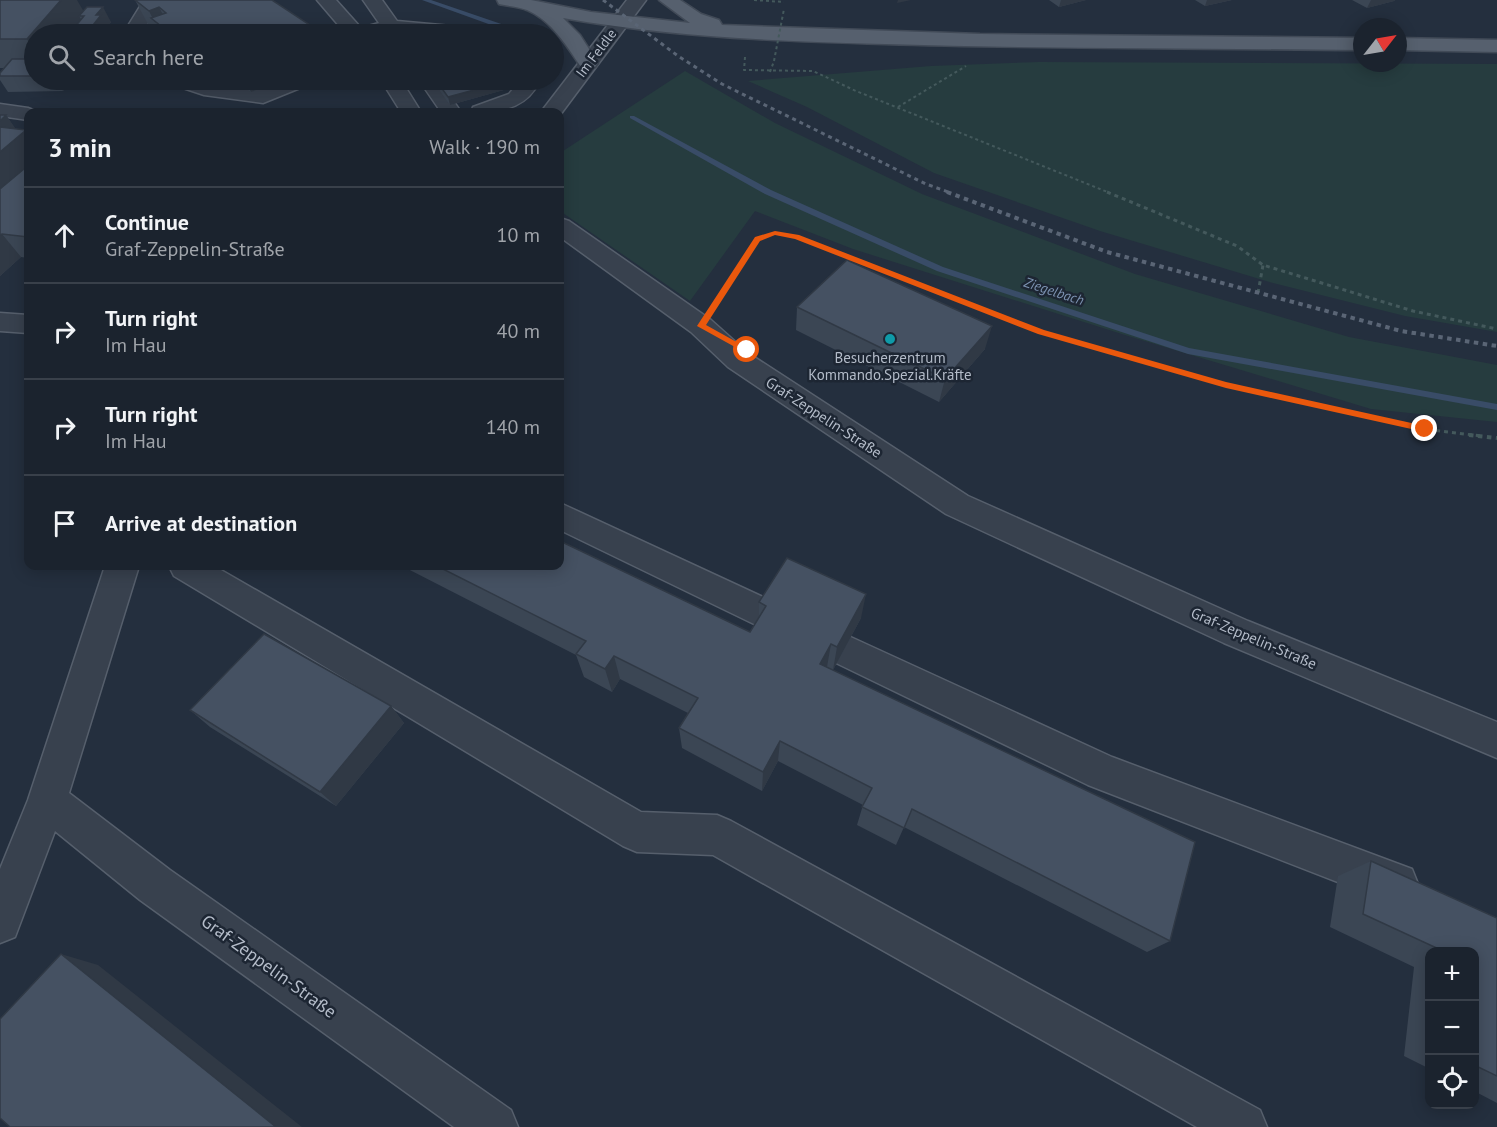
<!DOCTYPE html>
<html lang="en">
<head>
<meta charset="utf-8">
<style>
  :root { --surface:#1b232e; --page:#282f3a; --text:#f1f3f6; --muted:#a0a4aa; --line:#39404a }
  body { margin:0; font-family:"PT Sans",sans-serif; background:var(--page); color:var(--text) }
  .controls { position:absolute; right:18px; bottom:18px; display:grid; overflow:hidden; border-radius:12px; box-shadow:0 3px 15px #0003 }
  .controls button { width:54px; height:54px; display:grid; place-items:center; padding:0; border:0; border-bottom:2px solid var(--line); background:var(--surface); color:var(--text); font:30px sans-serif }
  .compass { position:absolute; left:1353px; top:18px; width:54px; height:54px; border-radius:50%; background:var(--surface); box-shadow:0 3px 15px #0003; rotate:59deg }
  .stop { position:absolute; width:18px; height:18px; margin:-14px; border:4px solid #ea580c; border-radius:50%; background:#fff }
  .stop.end { background:#ea580c; border-color:#fff; box-shadow:0 2px 6px #0008 }
  .list { margin:0; padding:0; list-style:none }
  h2 { display:flex; justify-content:space-between; align-items:center; height:78px; margin:0; padding:0 24px; font-size:26px }
  h2 small { font-size:20px; font-weight:400; color:var(--muted) }
  .list li { display:grid; grid-template-columns:39px 1fr auto; gap:18px; align-items:center; box-sizing:border-box; height:96px; padding:0 24px; border-top:2px solid var(--line) }
  .list b { display:block; font-size:22px; white-space:nowrap }
  .list p { margin:0; font-size:20px; white-space:nowrap; color:var(--muted) }
  .list em { font-size:20px; font-style:normal; color:var(--muted) }
  .icon { flex:none; width:33px; height:33px; fill:none; stroke:currentColor; stroke-width:2; stroke-linecap:round; stroke-linejoin:round }
  .map { position:relative; flex:none; width:1497px; height:1127px; overflow:hidden }
  .search { position:absolute; background:var(--surface); box-shadow:0 3px 15px #0003; left:24px; top:24px; width:540px; height:66px; display:flex; align-items:center; gap:15px; box-sizing:border-box; padding:0 21px; border-radius:33px; color:var(--muted); font-size:22px }
  .panel { position:absolute; background:var(--surface); box-shadow:0 3px 15px #0003; left:24px; top:108px; width:540px; height:462px; border-radius:12px }
  .map>svg:first-child { display:block }
  .green { fill:#263c3f }
  .lines { fill:none; stroke-linecap:round; stroke-linejoin:round }
  .stream { fill:#394c67; fill-rule:evenodd }
  .minor-casing { stroke:#565f6c; stroke-width:3 }
  .major-casing { stroke:#414a57; stroke-width:3 }
  .path-far2 { stroke:#44595c; stroke-width:2; stroke-dasharray:3 3; stroke-linecap:butt }
  .path-far1 { stroke:#44595c; stroke-width:3; stroke-dasharray:4 4; stroke-linecap:butt }
  .path { stroke:#44595c; stroke-width:4; stroke-dasharray:4.5 4.5; stroke-linecap:butt }
  .minor { fill:#38414e; fill-rule:evenodd }
  .major { fill:#56606e; fill-rule:evenodd }
  .rail-far1 { stroke:#5a6575; stroke-width:3; stroke-dasharray:4 4; stroke-linecap:butt }
  .rail { stroke:#5a6575; stroke-width:4; stroke-dasharray:4.5 4.5; stroke-linecap:butt }
  .path-bridge { stroke:#44595c; stroke-width:2; stroke-dasharray:3 3; stroke-linecap:butt }
  .wall { fill:#3b4654 }
  .shaded-wall { fill:#303945 }
  .building { fill:#455162; stroke:#303945; stroke-width:1.5 }
  .route { fill:#ea580c }
  .culture-dot { fill:#0f9aa8; stroke:#1d2633; stroke-width:2 }
  .labels { text-anchor:middle; dominant-baseline:central; stroke-width:5; stroke-linejoin:round; paint-order:stroke }
  .far-street-label { font-size:14px; fill:#b4bcc9; stroke:#1d2633 }
  .far-water-label { font-size:14px; font-style:italic; fill:#7c92b1; stroke:#1d2633 }
  .poi-label { font-size:15px; fill:#b4bcc9; stroke:#1d2633 }
  .street-label { font-size:15px; fill:#b4bcc9; stroke:#1d2633 }
  .near-street-label { font-size:18px; fill:#b4bcc9; stroke:#1d2633 }
</style>
</head>
<body>
<div class="map">
<svg width="1497" height="1127" viewBox="0 0 1497 1127">
  <rect width="100%" height="100%" fill="#242f3e"/>
  <path class="green" d="M1039 62 1497 64V332L1405 316 1273 283 1100 231 934 173 807 107 748 81 931 66Z
    M685 71 775 123 922 194 1135 274 1349 337 1497 365V422L1371 409 1125 335 853 249 755 211 690 301 560 211V153Z"/>
  <g class="lines">
    <path class="stream" d="M422 0H431L510 27 523 34H516Z
      M630 116H634L771 190 943 267 1189 348 1497 404V410L1188 354 937 271 765 194 630 118Z"/>
    <g class="minor-casing">
      <path id="minor" d="M144 0H162L141 34H123Z
        M317 0H336L361 28 379 23 363 0H382L397 21 473 28 480 30 483 34H346Z
        M627 0H646L560 115V112H541Z
        M168 80H197L207 83 261 90 286 80H313L310 84 263 103 204 95 171 84Z
        M381 80H401L421 112H401Z
        M419 80H439L461 112H441Z
        M508 80H528L535 89C520 111 495 112 471 112L473 107 509 94 514 88Z
        M0 104 28 108 38 112H28V120L0 116Z
        M560 218 569 221 711 320 748 353 968 496 1248 621 1497 722V758L1224 643 946 514 728 367 691 332 560 237Z
        M0 313 28 315V333L0 331Z
        M560 503 778 604 783 614 778 624 766 629 754 624 560 530Z
        M105 566H139L69 793 170 870 511 1110 518 1127H454L140 900 55 831 15 937 0 943V869L28 800Z
        M169 566H214L641 812 717 815 731 821 1260 1110 1267 1127H1197L713 855 637 852 623 846 174 576Z
        M844 634 1112 757 1412 869 1418 884 1412 899 1397 905 1088 785 832 661 826 650 832 639Z"/>
    </g>
    <g class="major-casing">
      <path id="major" d="M497 0H531L591 12 690 23 659 0H680L701 14 719 20 722 25 980 34 1362 38V50C1203 48 1044 49 885 44 777 41 669 37 563 18L580 35 598 63 595 67H581C566 45 552 21 527 10 519 7 508 6 499 4Z
        M1398 38 1497 40V52L1398 50Z"/>
    </g>
    <path class="path-far2" d="M754 0 784 2
      M745 57 744 70 813 71 856 91 1110 193
      M770 72 774 61
      M898 107 966 66"/>
    <path class="path-far1" d="M1107 192 1237 246 1263 265 1413 311 1497 329
      M1258 293 1263 265
      M717 301 758 239 775 233 797 237 1041 332 1226 385 1424 429 1481 436"/>
    <path class="path" d="M1469 435 1497 438"/>
    <use href="#minor" class="minor"/>
    <use href="#major" class="major"/>
    <path class="rail-far1" d="M603 0 678 56 722 84 926 184 951 193"/>
    <path class="rail" d="M947 192 1107 252 1401 331 1497 346"/>
    <path class="path-bridge" d="M774 61 784 9"/>
  </g>
  <path class="wall" d="M0 0 84 11 111 22 108 27 110 31 107 34H34V80H72L63 91 8 92 0 80V73L4 68H0Z
    M135 0 320 34H157L150 28Z
    M1049 0H1086L1059 7Z
    M1195 0H1232L1205 6Z
    M1352 0H1395L1394 1 1367 8Z
    M234 80H282L251 92Z
    M447 80H516L518 86 450 105 440 91 438 83 448 81Z
    M6 115 15 129 28 134V258L21 257 0 276Z
    M797 307 985 349 939 402 796 330Z
    M402 566H560L750 632 759 618V602L861 618 833 670 1170 941 1147 952 904 827 896 845 857 825 863 805 778 761 762 791 682 748 679 728 688 713 620 679 612 692 584 677 576 655Z
    M391 706 404 723 336 806 210 727 190 710Z
    M1371 861 1497 918V1103L1474 1091V951H1430V1069L1404 1056 1414 967 1330 927 1338 876Z"/>
  <path class="shaded-wall" d="M35 0H77L87 17 84 16H79L83 22 73 34H34V52L27 39Z
    M898 0H911L897 3Z
    M1061 0H1086L1059 7Z
    M1207 0H1232L1205 6Z
    M1371 0H1395L1394 1 1367 8Z
    M103 7 111 22 108 27 110 31 107 34H86L96 15Z
    M159 7 173 34 154 21 149 11Z
    M55 80H72L63 91Z
    M245 80H282L251 92Z
    M511 80H516L518 86 450 105 448 97Z
    M6 115 20 135 26 130 28 134V175L0 200V121Z
    M2 234 21 257 0 276V235Z
    M992 326 985 349 939 402 945 379Z
    M866 594 861 618 833 670 837 647Z
    M831 644 827 667 820 664Z
    M614 656 620 679 612 692 605 669Z
    M391 706 404 723 336 806 320 792Z
    M780 741 778 761 762 791 763 772Z
    M61 954 98 965 302 1127H276Z"/>
  <path class="building" d="M0 0H61L27 39H0Z
    M135 0H272L319 31 311 34H199L196 32 189 34H171L151 18 166 13 159 7 149 11Z
    M87 7H103L96 15H101L86 34H69L84 16H79Z
    M462 32 465 34H451Z
    M496 32 499 34H486Z
    M34 57V76H0V73L12 59H33Z
    M451 80H511L448 97 438 83Z
    M0 115H6L0 121Z
    M0 127 26 130 0 152Z
    M24 169 28 170V237L2 234 0 235V189Z
    M847 260 992 326 945 379 797 307Z
    M560 541 750 632 766 606 759 602 787 558 866 594 837 647 831 644 820 664 1195 842 1170 941 912 809 904 828 862 807 872 788 780 741 763 772 679 728 698 698 614 656 605 669 576 654 586 641 437 566H560Z
    M264 634 391 706 320 792 190 710Z
    M1371 861 1497 918V1076L1474 1065V951H1443L1363 914Z
    M61 954 276 1127H10L0 1118V1019Z"/>
  <path class="route" d="M775 231 799 235 1044 330 1226 382 1425 426 1429 429 1425 432 1226 388 1038 334 795 239 775 235 760 241 706 325 751 350 744 352 697 326 755 237Z"/>
  <circle class="culture-dot" cx="890" cy="339" r="6"/>
  <g class="labels">
    <g class="far-street-label">
      <text transform="translate(596 53) rotate(-53)">Im Feldle</text>
    </g>
    <g class="far-water-label">
      <text transform="translate(1054 291) rotate(18)">Ziegelbach</text>
    </g>
    <g class="poi-label">
      <text x="890" y="357">Besucherzentrum<tspan x="890" dy="17">Kommando.Spezial.Kräfte</tspan></text>
    </g>
    <g class="street-label">
      <text transform="translate(824 417) rotate(33)">Graf-Zeppelin-Straße</text>
      <text transform="translate(1254 638) rotate(23)">Graf-Zeppelin-Straße</text>
    </g>
    <g class="near-street-label">
      <text transform="translate(269 966) rotate(36)">Graf-Zeppelin-Straße</text>
    </g>
  </g>
</svg>
<div class="controls">
<button>+</button>
<button>−</button>
<button><svg class="icon" aria-label="locate" viewBox="0 0 24 24"><circle cx="12" cy="12" r="6"/><path d="M12 2v4M12 18v4M2 12h4M18 12h4"/></svg></button>
</div>
<svg class="compass" viewBox="-18 -18 36 36"><path d="M0-13l5 13h-10z" fill="#e53935"/><path d="M0 13l5-13h-10z" fill="#a0a4aa"/></svg>
<div class="stop" style="left:747px;top:350px"></div>
<div class="stop end" style="left:1425px;top:429px"></div>
<div class="search"><svg class="icon" aria-label="search" viewBox="0 0 24 24"><circle cx="10" cy="10" r="6"/><path d="M15 15l6 6"/></svg>Search here</div>
<section class="panel">
<h2>3 min<small>Walk · 190 m</small></h2>
<ul class="list">
<li><svg class="icon" aria-label="ahead" viewBox="0 0 24 24"><path d="M12 20V5M6 11l6-6 6 6"/></svg><div><b>Continue</b><p>Graf-Zeppelin-Straße</p></div><em>10 m</em></li>
<li><svg class="icon" aria-label="right" viewBox="0 0 24 24"><path d="M7 20v-9h11M14 6l5 5-5 5"/></svg><div><b>Turn right</b><p>Im Hau</p></div><em>40 m</em></li>
<li><svg class="icon" aria-label="right" viewBox="0 0 24 24"><path d="M7 20v-9h11M14 6l5 5-5 5"/></svg><div><b>Turn right</b><p>Im Hau</p></div><em>140 m</em></li>
<li><svg class="icon" aria-label="arrive" viewBox="0 0 24 24"><path d="M6 21V4h12l-3 4 3 4H6"/></svg><div><b>Arrive at destination</b></div></li>
</ul>
</section>
</div>
</body>
</html>
